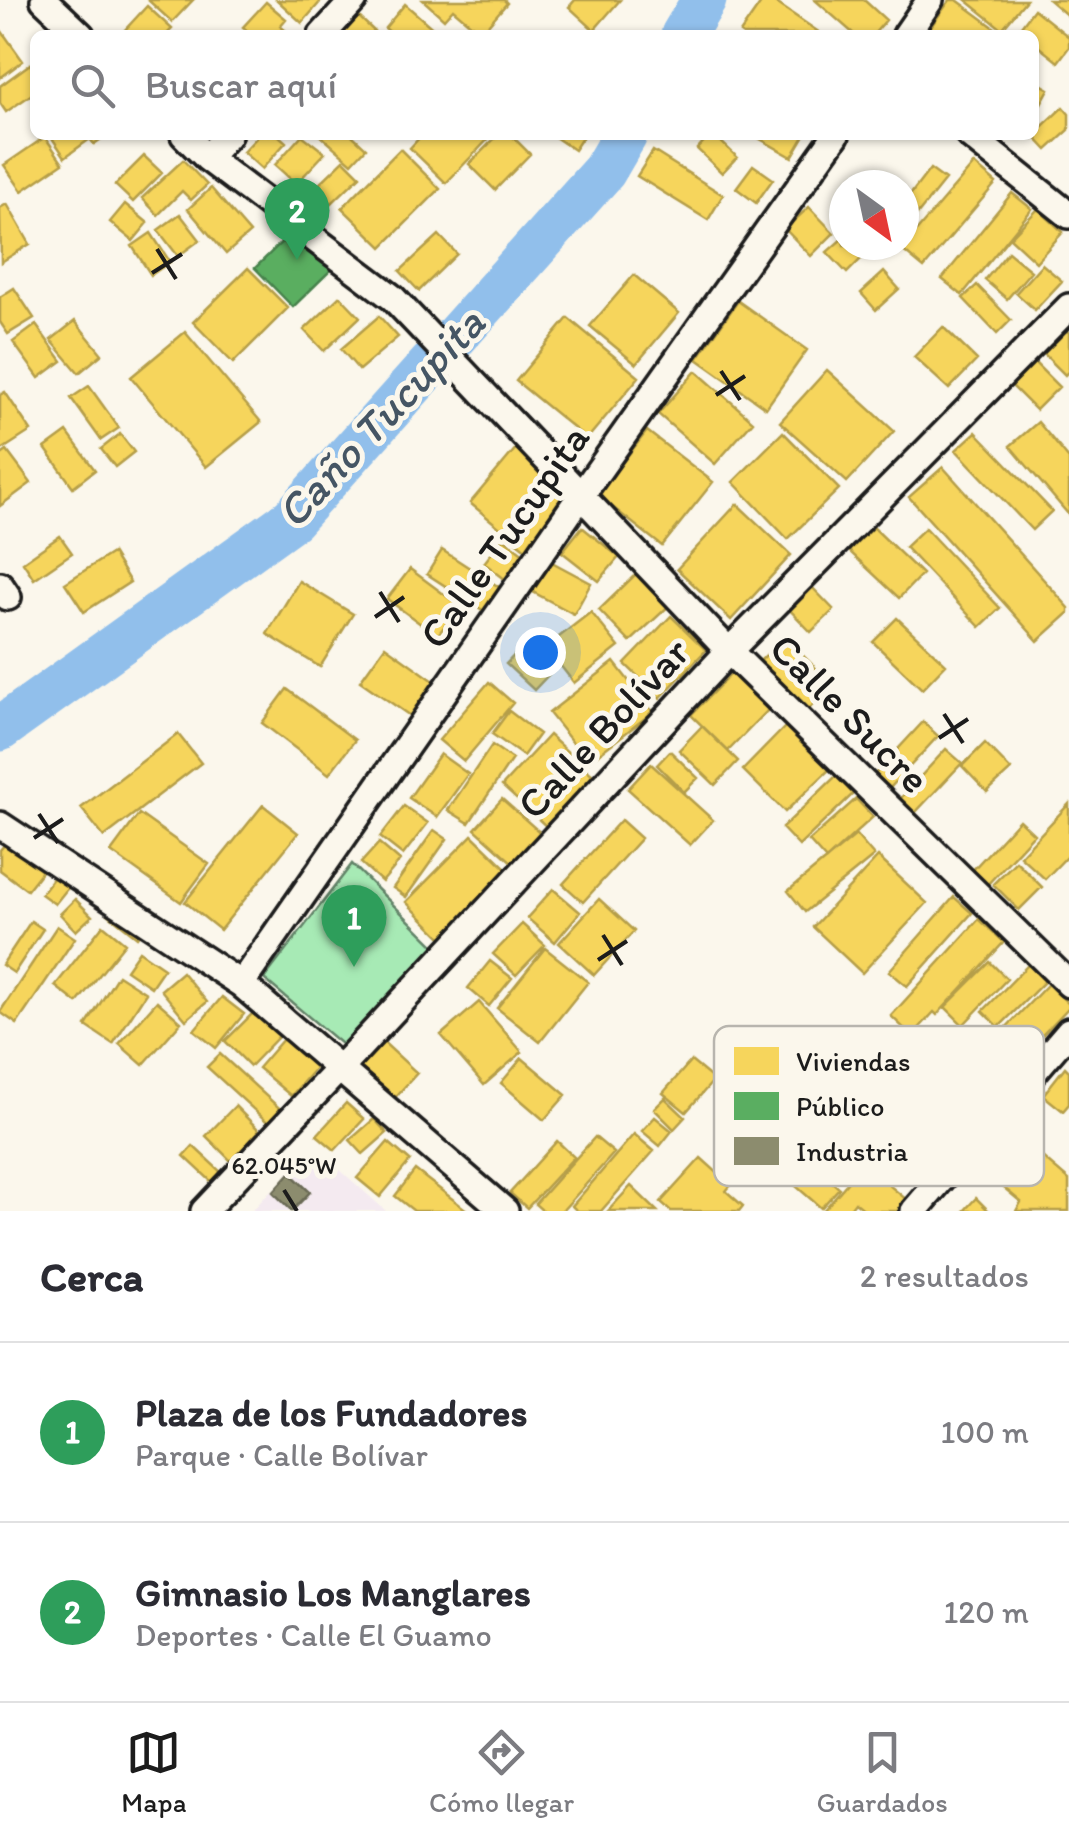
<!DOCTYPE html>
<html lang="es">
<head>
<meta charset="utf-8">
<style>
  :root { --surface:#fff; --page:#f2f2f3; --text:#2b2b33; --muted:#7c7c81; --line:#e1e1e2; --accent:#1c1c1c }
  body { margin:0; font-family:Itim,sans-serif; background:var(--page); color:var(--text) }
  .compass { position:absolute; left:829px; top:170px; width:90px; height:90px; border-radius:50%; background:var(--surface); box-shadow:0 2px 8px #0004; rotate:147deg }
  .you { position:absolute; left:540px; top:652px; width:35px; height:35px; margin:-25px; border:8px solid #fff; border-radius:50%; background:#1a73e8; box-shadow:0 0 0 15px #1a73e833 }
  .badge { display:grid; place-items:center; width:65px; height:65px; border-radius:50%; background:var(--accent); color:#fff; font-size:32px; font-weight:700 }
  .pin { position:absolute; translate:-50% -82px; filter:drop-shadow(0 2px 5px #0008) }
  .pin::after { content:''; position:absolute; top:52px; width:35px; height:30px; background:inherit; clip-path:polygon(0 0,100% 0,50% 100%) }
  .list { margin:0; padding:0; list-style:none }
  h2 { display:flex; justify-content:space-between; align-items:center; height:130px; margin:0; padding:0 40px; font-size:42px }
  h2 small { font-size:32px; font-weight:400; color:var(--muted) }
  .list li { display:grid; grid-template-columns:65px 1fr auto; gap:30px; align-items:center; box-sizing:border-box; height:180px; padding:0 40px; border-top:2px solid var(--line) }
  .list b { display:block; font-size:38px; white-space:nowrap }
  .list p { margin:0; font-size:32px; white-space:nowrap; color:var(--muted) }
  .list em { font-size:32px; font-style:normal; color:var(--muted) }
  .icon { flex:none; width:55px; height:55px; fill:none; stroke:currentColor; stroke-width:2; stroke-linecap:round; stroke-linejoin:round }
  .map { position:relative; flex:none; width:1069px; height:1211px; overflow:hidden }
  .search { position:absolute; background:var(--surface); box-shadow:0 2px 8px #0004; left:30px; right:30px; top:30px; height:110px; display:flex; align-items:center; gap:25px; box-sizing:border-box; padding:0 35px; border-radius:15px; color:var(--muted); font-size:38px }
  .sheet { height:490px; background:var(--surface) }
  nav { display:flex; justify-content:space-around; align-items:center; box-sizing:border-box; height:140px; border-top:2px solid var(--line); background:var(--surface); font-size:28px; color:var(--muted) }
  nav a { display:grid; justify-items:center; gap:5px }
  nav .on { color:var(--accent) }
  .map>svg:first-child { display:block }
  .built { fill:#f4eaf0 }
  .green { fill:#a7eab5; stroke:#628368; stroke-width:2.5 }
  .homes { fill:#f6d55c; stroke:#b59e49; stroke-width:2.5 }
  .public { fill:#5aae61; stroke:#47824c; stroke-width:2.5 }
  .industry { fill:#8c8c6e; stroke:#6a6a55; stroke-width:2.5 }
  .lines { fill:none; stroke-linecap:round; stroke-linejoin:round }
  .river { stroke:#91bfeb; stroke-width:45 }
  .minor-casing { stroke:#1c1c1c; stroke-width:32 }
  .minor { stroke:#fbf7ec; stroke-width:25 }
  .ticks { fill:none; stroke:#1c1c1c; stroke-width:4 }
  .labels { text-anchor:middle; dominant-baseline:central; stroke-width:10; stroke-linejoin:round; paint-order:stroke }
  .street-label { font-size:42px; fill:#1c1c1c; stroke:#fbf7ec }
  .water-label { font-size:45px; font-style:italic; fill:#455564; stroke:#fbf7ec }
  .key { fill:#fbf7ec; stroke:#b8b5ae; stroke-width:2.5 }
  .key-label { font-size:28px; fill:#1c1c1c }
  .ticks-label { font-size:25px; text-anchor:middle; fill:#1c1c1c; stroke:#fbf7ec; stroke-width:10; stroke-linejoin:round; paint-order:stroke }
</style>
</head>
<body>
<div class="map">
<svg width="1069" height="1211" viewBox="0 0 1069 1211">
  <rect width="100%" height="100%" fill="#fbf7ec"/>
  <filter id="ink" filterUnits="userSpaceOnUse"><feTurbulence type="fractalNoise" baseFrequency=".01" numOctaves="2"/><feDisplacementMap in="SourceGraphic" scale="20" xChannelSelector="R" yChannelSelector="G"/><feConvolveMatrix kernelMatrix="1 2 1 2 8 2 1 2 1" color-interpolation-filters="sRGB"/></filter>
  <g filter="url(#ink)">
    <path class="built" d="M321 1153 386 1211H252L271 1190 292 1209 307 1193 287 1174 302 1157 310 1165Z"/>
    <path class="green" d="M352 864 445 956 353 1054 264 979Z"/>
    <path class="homes" d="M148 0H193L172 22Z
      M277 0H322L302 23Z
      M423 0H504L507 3 481 33 453 9 444 19Z
      M575 0H620L594 30 569 7Z
      M763 0H772L823 35H743L740 33Z
      M815 0H864L886 20 873 35H855Z
      M950 0H957L1003 34 937 35 929 29Z
      M966 0H1026L1002 29Z
      M1049 0H1069V17Z
      M266 2 286 19 280 26 291 35H252L243 27Z
      M405 4 437 32 435 35H393L385 28Z
      M147 6 172 29 166 35H126L123 32Z
      M1034 9 1069 37V47L1058 62 1034 43V35H1024L1018 30Z
      M358 16 374 31 371 35H341Z
      M1 30 23 61 0 78V31Z
      M30 64 35 71V92L6 112 0 103V86Z
      M1034 80 1049 89 1034 116Z
      M1063 107 1069 114V130L1047 150 1033 135Z
      M50 135H107L94 144 90 139 65 157Z
      M259 135H278L286 142 262 169 243 152Z
      M302 135 325 153 296 184 275 165Z
      M320 135H352L366 148 352 163Z
      M422 135H492L446 183 410 148Z
      M498 135H511L530 154 495 190 469 164Z
      M552 135H584L574 150Z
      M710 135H714L737 157 722 173 697 149Z
      M753 135H805L792 157Z
      M45 137 63 163 22 191 4 165Z
      M400 149 440 189 382 247 342 208Z
      M653 151 723 195 708 220 637 176Z
      M144 156 162 173 133 202 115 185Z
      M183 160 207 185 191 200 182 191 158 215 142 198Z
      M344 160 360 176 331 204 316 187Z
      M974 164 996 183 924 268 901 249Z
      M753 165 773 179 756 203 736 188Z
      M930 169 945 180 913 220 904 213V203Z
      M211 188 250 233 226 254 188 209Z
      M1012 193 1032 209 962 295 942 279Z
      M7 204 30 244 1 262 0 208Z
      M125 204 148 223 133 241 110 222Z
      M809 207 834 233 811 256 785 229Z
      M1038 209 1063 232 1036 262 1010 238Z
      M180 214 200 240 178 256 158 230Z
      M151 233 170 262 151 275 132 246Z
      M439 235 457 254 419 291 400 271Z
      M843 238 844 245H850L862 258 847 273 827 252Z
      M1008 252 1031 271 1007 299 985 280Z
      M1042 264 1062 281 1035 310 1016 293Z
      M248 268 288 308 233 363 193 322Z
      M884 272 899 289 876 310 861 293Z
      M634 275 679 313 636 364 590 326Z
      M977 285 1011 320 997 334 963 298Z
      M14 288 34 318 8 334 0 322V297Z
      M340 296 360 317 324 351 304 330Z
      M738 301 807 350 766 408 697 359Z
      M379 316 398 337 359 370 341 349Z
      M568 318 639 377 587 439 516 381Z
      M75 321 102 354 79 373 51 340Z
      M36 325 62 361 39 378 13 342Z
      M1063 326 1069 333V371L1065 375 1039 349Z
      M943 327 977 360 949 389 914 357Z
      M185 332 261 422 206 467 131 377Z
      M1033 361 1059 387 1036 410 1010 384Z
      M827 370 894 431 847 482 780 422Z
      M696 371 753 421 715 464 658 414Z
      M89 386 119 428 101 440 71 398Z
      M5 392 31 431 0 451V395Z
      M1038 422 1069 459V515L1010 446Z
      M647 431 713 482 662 546 597 495Z
      M67 432 95 470 73 487 45 448Z
      M783 432 839 489 788 539 733 482Z
      M976 432 1052 511 1032 530 956 450Z
      M120 434 134 452 115 467 101 449Z
      M517 447 575 495 528 551 470 503Z
      M7 451 31 483 0 506V456Z
      M943 467 1069 608V613L1038 641 909 497Z
      M737 504 791 555 731 620 677 569Z
      M582 527 619 557 599 581 562 552Z
      M873 527 922 574 899 598 849 551Z
      M925 528 1000 608 980 627 905 547Z
      M60 536 72 553 34 579 23 562Z
      M503 538 525 555 506 580 484 563Z
      M442 550 502 589 487 613 427 574Z
      M112 553 130 582 84 612 65 583Z
      M550 561 591 583 574 614 533 592Z
      M410 569 460 606 437 636 387 599Z
      M639 571 671 604 630 642 599 610Z
      M299 581 353 614 320 667 267 634Z
      M809 584 834 610 811 632 786 606Z
      M591 612 619 647 574 683 546 647Z
      M671 616 706 650 660 698 625 664Z
      M897 618 946 664 922 689 873 642Z
      M784 637 832 684 809 709 760 661Z
      M524 645 552 671 534 690 506 664Z
      M385 646 437 683 413 718 360 681Z
      M614 662 653 712 588 762 549 713Z
      M733 672 770 708 728 751 691 715Z
      M489 682 513 703 464 761 439 740Z
      M287 689 355 740 329 774 262 723Z
      M509 711 539 734 523 756 492 734Z
      M923 722 938 736 890 788 875 774Z
      M787 725 830 769 785 812 743 770Z
      M702 726 738 761 715 785 679 750Z
      M178 734 201 763 104 837 81 808Z
      M549 735 595 777 548 828 502 786Z
      M985 743 1011 770 987 792 962 766Z
      M492 745 512 759 469 823 448 810Z
      M946 749 962 763 913 815 898 801Z
      M670 751 698 778 684 792 657 765Z
      M440 754 468 774 437 817 409 798Z
      M651 764 713 820 690 845 628 789Z
      M836 776 853 794 799 846 782 828Z
      M502 799 543 835 515 865 475 829Z
      M856 799 873 817 826 860 809 841Z
      M1069 804V854L1045 879 1020 856Z
      M263 805 298 833 220 930 185 902Z
      M404 806 428 823 403 855 380 837Z
      M139 814 209 864 181 902 111 852Z
      M621 820 641 838 583 902 563 884Z
      M1019 820 1034 834 986 886 971 872Z
      M434 830 447 839 406 897 393 888Z
      M472 835 509 871 443 939 406 902Z
      M856 835 874 856 805 912 788 891Z
      M6 843 42 871 27 890 0 870V850Z
      M379 843 400 861 382 882 361 863Z
      M878 857 927 903 862 973 813 927Z
      M1016 861 1042 887 1019 910 993 884Z
      M57 873 71 884 55 904 41 894Z
      M553 889 580 912 555 942 527 918Z
      M954 897 972 913 907 986 889 971Z
      M75 899 92 916 76 931 60 914Z
      M599 899 634 931 594 975 559 943Z
      M117 903 146 925 137 937 108 914Z
      M979 919 1004 942 937 1015 934 1012 912 1036 891 1016Z
      M31 921 43 929 14 973 2 965Z
      M522 924 545 945 516 975 493 954Z
      M103 925 125 943 77 1003 55 986Z
      M57 926 75 938 17 1024 0 1012Z
      M545 948 588 982 540 1042 497 1008Z
      M139 951 164 968 151 987 126 970Z
      M490 961 512 978 489 1006 468 988Z
      M990 962 1007 979 963 1025 945 1007Z
      M1029 964 1046 980 999 1027 983 1011Z
      M182 972 207 1002 186 1020 161 990Z
      M118 975 146 993 113 1044 86 1026Z
      M1048 984 1069 1004V1007L1000 1079 977 1058Z
      M222 997 244 1014 216 1048 194 1030Z
      M157 1001 181 1022 143 1065 119 1044Z
      M479 1002 522 1052 484 1085 441 1035Z
      M255 1011 280 1035 250 1066 225 1041Z
      M284 1038 317 1066 291 1096 258 1068Z
      M380 1039 417 1073 389 1104 352 1071Z
      M220 1054 287 1115 275 1129 207 1067Z
      M522 1058 566 1095 544 1120 501 1083Z
      M691 1061 714 1080 686 1112 663 1093Z
      M1065 1067 1069 1071V1104L1063 1111 1043 1095Z
      M665 1098 685 1117 674 1129 654 1109Z
      M346 1103 364 1119 335 1150 317 1135Z
      M235 1106 261 1132 232 1162 206 1136Z
      M757 1116 839 1188 821 1208 739 1136Z
      M655 1117 672 1131 660 1146 642 1131Z
      M374 1119 387 1133 363 1154 350 1140Z
      M1005 1125 1069 1180V1211H1016L1021 1202 973 1162Z
      M634 1134 654 1151 601 1211H577L572 1206Z
      M595 1137 614 1153 562 1211H543L535 1204Z
      M557 1141 574 1157 527 1208 510 1193Z
      M388 1142 410 1161 380 1197 357 1178Z
      M193 1146 222 1173 213 1183 184 1156Z
      M851 1153 907 1200 897 1211H866L855 1202 848 1211H823L859 1169 846 1159Z
      M701 1158 731 1185 726 1191 743 1206 739 1211H671L661 1202Z
      M415 1170 468 1211H414L395 1196Z
      M631 1186 657 1211H608Z
      M976 1198 989 1211H964Z"/>
    <path class="public" d="M294 230 332 269 293 307 255 268Z"/>
    <path class="industry" d="M290 1173 310 1192 292 1211 273 1192Z"/>
    <g class="lines">
      <path class="river" d="M683 35 704 0
        M0 729 292 519 604 171 625 135"/>
      <g class="minor-casing">
        <path id="minor" d="M44 0 81 35
          M322 35 354 0
          M906 35 930 0
          M184 135 207 158 393 298 729 651 1069 984
          M969 135 1069 215
          M207 158 228 135
          M0 585 8 597
          M0 825 241 984 505 1211
          M241 984 582 494 836 135
          M204 1211 353 1054 729 651 1069 307
          M914 1211 1069 1031"/>
      </g>
      <use href="#minor" class="minor"/>
    </g>
  </g>
  <path class="ticks" d="M157 249 176 279M152 273 182 254M721 371 740 400M716 395 745 376M380 592 399 622M375 617 404 597M944 714 963 743M939 738 968 719M39 814 58 843M34 838 63 819M603 935 622 965M598 960 627 941M284 1190 297 1211"/>
  <g class="labels">
    <g class="street-label">
      <text transform="translate(504 536) rotate(-55)">Calle Tucupita</text>
      <text transform="translate(850 713) rotate(45)">Calle Sucre</text>
      <text transform="translate(603 728) rotate(-47)">Calle Bolívar</text>
    </g>
    <g class="water-label">
      <text transform="translate(380 417) rotate(-47)">Caño Tucupita</text>
    </g>
  </g>
  <rect x="714" y="1026" width="330" height="160" rx="15" class="key"/>
  <rect x="734" y="1047" width="45" height="28" fill="#f6d55c"/>
  <rect x="734" y="1092" width="45" height="28" fill="#5aae61"/>
  <rect x="734" y="1137" width="45" height="28" fill="#8c8c6e"/>
  <g class="key-label">
    <text x="796" y="1071">Viviendas</text>
    <text x="796" y="1116">Público</text>
    <text x="796" y="1161">Industria</text>
  </g>
  <g class="ticks-label">
    <text x="284" y="1174">62.045°W</text>
  </g>
</svg>
<svg class="compass" viewBox="-18 -18 36 36"><path d="M0-13l5 13h-10z" fill="#e53935"/><path d="M0 13l5-13h-10z" fill="#7c7c81"/></svg>
<div class="you"></div>
<div class="pin badge" style="left:354px;top:967px;background:#2e9e5b">1</div>
<div class="pin badge" style="left:297px;top:260px;background:#2e9e5b">2</div>
<div class="search"><svg class="icon" aria-label="search" viewBox="0 0 24 24"><circle cx="10" cy="10" r="6"/><path d="M15 15l6 6"/></svg>Buscar aquí</div>
</div>
<section class="sheet">
<h2>Cerca<small>2 resultados</small></h2>
<ul class="list">
<li><span class="badge" style="background:#2e9e5b">1</span><div><b>Plaza de los Fundadores</b><p>Parque · Calle Bolívar</p></div><em>100 m</em></li>
<li><span class="badge" style="background:#2e9e5b">2</span><div><b>Gimnasio Los Manglares</b><p>Deportes · Calle El Guamo</p></div><em>120 m</em></li>
</ul>
</section>
<nav>
<a class="on"><svg class="icon" aria-label="map" viewBox="0 0 24 24"><path d="M3 6l6-2 6 2 6-2v14l-6 2-6-2-6 2zM9 4v14M15 6v14"/></svg>Mapa</a>
<a><svg class="icon" aria-label="directions" viewBox="0 0 24 24"><path d="M12 3l9 9-9 9-9-9zM9 14v-3h6M13 9l2 2-2 2"/></svg>Cómo llegar</a>
<a><svg class="icon" aria-label="saved" viewBox="0 0 24 24"><path d="M7 4h10v16l-5-4-5 4z"/></svg>Guardados</a>
</nav>
</body>
</html>
